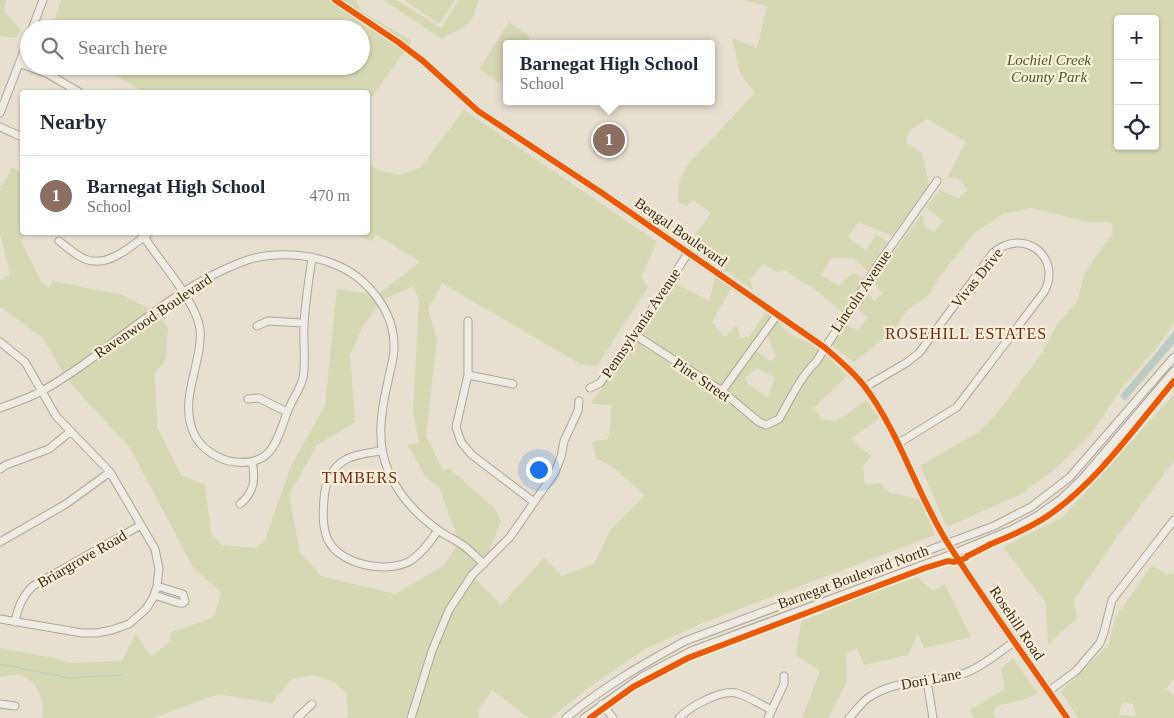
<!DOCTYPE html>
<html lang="en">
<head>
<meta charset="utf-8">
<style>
  :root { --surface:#fff; --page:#f2f2f3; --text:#1f2937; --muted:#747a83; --line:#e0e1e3; --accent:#7c3aed }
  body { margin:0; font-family:Georgia,serif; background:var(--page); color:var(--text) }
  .controls { position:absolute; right:15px; top:15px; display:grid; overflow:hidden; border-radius:5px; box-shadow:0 1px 4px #0004 }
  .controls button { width:45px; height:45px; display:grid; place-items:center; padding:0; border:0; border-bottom:1px solid var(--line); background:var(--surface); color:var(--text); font:25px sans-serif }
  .you { position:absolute; left:538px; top:469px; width:18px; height:18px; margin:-12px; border:4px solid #fff; border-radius:50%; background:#1a73e8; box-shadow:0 0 0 8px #1a73e833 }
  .badge { display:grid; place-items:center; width:32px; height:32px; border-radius:50%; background:var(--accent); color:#fff; font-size:16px; font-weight:700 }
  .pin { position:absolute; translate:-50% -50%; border:2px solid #fff; box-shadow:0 1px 5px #0006 }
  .popup { position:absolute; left:503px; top:40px; width:212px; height:65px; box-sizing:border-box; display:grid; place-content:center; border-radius:5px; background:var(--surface); filter:drop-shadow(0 1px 4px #0005); font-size:16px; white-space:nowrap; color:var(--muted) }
  .popup b { font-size:19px; color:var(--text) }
  .popup::after { content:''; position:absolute; left:50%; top:100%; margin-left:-10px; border:10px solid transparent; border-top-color:var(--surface) }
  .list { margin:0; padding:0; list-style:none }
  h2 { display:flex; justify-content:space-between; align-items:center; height:65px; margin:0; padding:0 20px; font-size:21px }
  h2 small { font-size:16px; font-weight:400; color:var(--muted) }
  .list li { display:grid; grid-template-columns:32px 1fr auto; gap:15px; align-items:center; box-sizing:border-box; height:80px; padding:0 20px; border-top:1px solid var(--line) }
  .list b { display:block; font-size:19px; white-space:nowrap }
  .list p { margin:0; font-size:16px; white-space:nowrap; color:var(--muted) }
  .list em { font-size:16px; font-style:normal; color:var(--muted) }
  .icon { flex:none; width:28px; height:28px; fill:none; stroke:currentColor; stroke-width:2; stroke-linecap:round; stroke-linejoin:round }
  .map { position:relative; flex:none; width:1174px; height:718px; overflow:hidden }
  .search { position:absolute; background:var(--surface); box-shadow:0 1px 4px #0004; left:20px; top:20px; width:350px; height:55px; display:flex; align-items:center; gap:12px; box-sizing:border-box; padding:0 18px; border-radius:28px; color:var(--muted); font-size:19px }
  .panel { position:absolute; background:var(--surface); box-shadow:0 1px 4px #0004; left:20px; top:90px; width:350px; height:145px; border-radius:5px }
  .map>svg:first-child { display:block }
  .green { fill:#d6d7b3; fill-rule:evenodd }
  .water { fill:#bcccc2 }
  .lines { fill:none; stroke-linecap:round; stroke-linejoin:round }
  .stream { stroke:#bcccc2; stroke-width:1 }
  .minor-casing { stroke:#ada599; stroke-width:9 }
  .minor { stroke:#efebe3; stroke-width:7 }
  .cycleway-casing { stroke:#f7eed8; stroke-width:9 }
  .cycleway { stroke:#e8590c; stroke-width:6 }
  .labels { text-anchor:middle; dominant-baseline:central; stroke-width:4.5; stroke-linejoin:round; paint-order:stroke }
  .park-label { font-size:15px; font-style:italic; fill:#4d5a26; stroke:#f7eed8 }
  .street-label { font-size:15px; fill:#3d2e20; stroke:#f7eed8 }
  .neighbourhood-label { font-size:16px; letter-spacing:1px; fill:#6b2e1e; stroke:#f7eed8 }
</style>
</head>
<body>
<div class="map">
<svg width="1174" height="718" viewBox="0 0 1174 718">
  <rect width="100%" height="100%" fill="#e7e0d1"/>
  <path class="green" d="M0 0H6L4 11 21 30 15 38 0 36Z
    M61 0H356L361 11 412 41 368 102V92H144L97 66H361V29H52Z
    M383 0H397L441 28 459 0H478C476 14 470 26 456 31 450 34 448 34 443 40Z
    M404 0H455L439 24Z
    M742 0H1174V324L1155 350 1121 389 1091 434 1056 468 1021 494 947 527 920 466 977 433 997 413 1042 353 1057 324 1077 302 1085 272 1113 233 1111 222H1088L1032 208 1003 214 974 233 940 276 928 296 906 311 894 331 854 362 831 345 844 324 858 330 868 317 854 307 866 289 874 301 883 293 872 281 922 214 925 227 934 232 943 221 926 207 940 190 958 198 968 190 958 178H947L966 142 927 119 909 131 906 142 922 153 929 185 892 236 859 222 847 237 866 250 876 235 888 241 869 272 853 258H831L821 275 839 286 852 273 864 278 843 313 811 286 801 282 785 270 777 272 763 264 750 280 753 290 697 251 689 243 711 213 693 200 686 206 678 202 679 181 688 164 755 93 740 73 732 38 757 48 767 6ZM1118 19H1155V146H1118Z
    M509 22 530 37 526 44H506V72L499 83 479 69Z
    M464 110 657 242 641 277 648 287 597 366 580 364 442 283 428 309 437 339 426 435 443 471 449 468 495 509 501 521 484 564 472 575 501 605 544 558 562 576 594 564 611 529 645 495 610 465 597 459 592 442 608 439 611 420V405L591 404 675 283 709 301 715 277 732 287 712 322 725 337 737 325 740 338 749 337 767 311 790 334 819 348 847 376 814 408 821 419 837 421 866 400 879 418 851 439 871 456 863 466 865 485 881 483 890 493 919 499 935 535 705 622 645 649 592 685 551 718H529L492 690 478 711 479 718H346L348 715 347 695 335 682 314 675 292 679 272 703 219 694 152 718H42C46 703 37 679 20 675 15 674 6 676 0 677V648L54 658 70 663 122 661 136 634 151 657 170 641V633L214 617 221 592 194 569 130 448 66 378 43 338 0 307V281L10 274 0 233V185L2 186 12 167 22 174V232L26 233 21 241 41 281 49 288 53 281 122 295 154 311 168 328 166 359 155 373 157 427 181 475 205 485 211 533 222 545 256 548 265 540 290 468 325 405 337 289 377 295 420 262 377 235 371 241 356 233 368 232V161L377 170 401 175 421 167ZM413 286 419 300 413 413 419 443 408 445 425 476 439 487 459 542 443 566 395 594 321 576 300 552 289 495 317 445 355 422 350 355 362 328 381 301ZM764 333 769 339 776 357 770 361 751 347ZM757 368 775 378 768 397 749 385 745 378Z
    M1174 394V461L1112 544 1073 601 1077 618 1048 645 1046 603 1003 547 1063 517Z
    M1152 565 1167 575 1174 573V678L1166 689 1174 695V718H1078L1061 692 1109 644 1115 618ZM1122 702 1133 704 1136 716 1119 715Z
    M917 577 933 591 945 584 971 637 924 648 918 633 908 655 864 665 857 648 846 653 847 681 828 718H802L820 671 796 655 801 622 852 600Z
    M1013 659 1038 693 1025 699 997 706 993 713 996 718H974L970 710 1005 689 1001 668Z"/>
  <path class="water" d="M1174 331V344L1125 401 1120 396Z"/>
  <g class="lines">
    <path class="stream" d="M0 664 69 678 123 675"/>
    <g class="minor-casing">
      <path id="minor" d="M335 0 398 42 423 61 478 111 602 193 824 347C838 359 854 372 865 387 900 434 916 492 947 542 985 602 1027 659 1067 718
        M32 29 43 0
        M19 63 48 74 79 92
        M0 113 29 38
        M0 127 22 137
        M141 232C157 259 196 300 200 329 203 364 178 398 194 434 201 449 220 461 236 462 273 466 277 439 287 413 291 401 300 390 303 378 306 362 303 342 304 325 305 303 309 280 312 257
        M59 241C67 247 75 255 85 259 107 269 133 245 150 232
        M468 321V375L456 427 461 442 472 455 534 502
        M257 326 268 321 304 323
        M635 335 722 391 759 422 766 425 779 419C790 400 800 377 816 362L882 259 937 181
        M0 342 25 362 56 416 110 472 155 549 159 569 157 586 153 598 146 609 129 624 112 630 97 633H82L0 619
        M468 375 513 384
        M865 387 906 363 919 353 993 253C1024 226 1063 258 1044 292L957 407 899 443
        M590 388 600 383 635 335 688 253
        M722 391 777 315
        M248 399 259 398 287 412
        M0 408C14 403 29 398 42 391 111 352 167 290 242 262 269 251 307 253 334 264 367 277 395 311 394 348 394 359 390 370 388 381 381 411 376 442 388 470 398 495 417 515 438 530 446 536 456 540 464 546 471 551 477 558 484 564
        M381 451C369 453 355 454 345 460 330 469 325 483 324 499 323 512 322 527 328 540 340 565 387 574 410 561 421 554 431 541 438 530
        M0 469 6 465 49 449 71 431
        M240 504C254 493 256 479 252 462
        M0 542 66 504 110 472
        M154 595 179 603H183L185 601 183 594 157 586
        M15 622C18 607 22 597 33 586L141 525
        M927 681 933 718
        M1049 691 1076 671 1100 643 1104 632 1112 600 1174 520
        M0 704 15 706
        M602 704 613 718
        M297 718 312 704
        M411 718 432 651 449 610 472 575 510 537 555 472 561 457 564 441 578 411 579 401
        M566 718C603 687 643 664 685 641L994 526 1031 507 1070 477 1174 357
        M584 718 643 676 691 651 955 553 1011 530 1037 516 1061 499 1083 478 1174 371
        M679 718C689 707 720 690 736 693 748 696 761 705 772 710
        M768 718 784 684V676
        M849 718C855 712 861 703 868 698 896 678 933 683 965 673 982 667 999 652 1014 642"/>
    </g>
    <use href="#minor" class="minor"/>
    <g class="cycleway-casing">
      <path id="cycleway" d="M335 0 398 42 423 61 478 111 602 193 824 347C838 359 854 372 865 387 900 434 916 492 947 542 985 602 1027 659 1067 718
        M590 718 633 687 688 658 925 568 948 561 954 562 966 558 967 556C975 553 983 548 991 544 1010 536 1028 529 1046 517 1095 485 1136 426 1174 381"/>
    </g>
    <use href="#cycleway" class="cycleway"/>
  </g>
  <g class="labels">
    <g class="park-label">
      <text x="1049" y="60">Lochiel Creek<tspan x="1049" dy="17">County Park</tspan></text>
    </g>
    <g class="street-label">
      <text transform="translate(681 232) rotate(35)">Bengal Boulevard</text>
      <text transform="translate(977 278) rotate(-51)">Vivas Drive</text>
      <text transform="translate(861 291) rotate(-56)">Lincoln Avenue</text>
      <text transform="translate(153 316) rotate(-34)">Ravenwood Boulevard</text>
      <text transform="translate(641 323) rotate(-56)">Pennsylvania Avenue</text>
      <text transform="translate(702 380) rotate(34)">Pine Street</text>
      <text transform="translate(82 559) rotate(-30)">Briargrove Road</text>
      <text transform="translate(853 577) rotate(-20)">Barnegat Boulevard North</text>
      <text transform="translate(1017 623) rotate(56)">Rosehill Road</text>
      <text transform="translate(931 679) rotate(-11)">Dori Lane</text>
    </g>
    <g class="neighbourhood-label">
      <text x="966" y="333">ROSEHILL ESTATES</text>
      <text x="360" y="477">TIMBERS</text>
    </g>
  </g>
</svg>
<div class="controls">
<button>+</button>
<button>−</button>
<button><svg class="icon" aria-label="locate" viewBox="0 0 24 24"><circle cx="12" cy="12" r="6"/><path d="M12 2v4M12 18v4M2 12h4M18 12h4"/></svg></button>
</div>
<div class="you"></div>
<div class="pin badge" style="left:609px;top:140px;background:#8d6e63">1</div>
<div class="popup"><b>Barnegat High School</b>School</div>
<div class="search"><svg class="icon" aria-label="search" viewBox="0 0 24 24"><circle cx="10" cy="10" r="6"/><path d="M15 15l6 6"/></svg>Search here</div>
<section class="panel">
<h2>Nearby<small></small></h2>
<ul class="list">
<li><span class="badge" style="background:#8d6e63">1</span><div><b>Barnegat High School</b><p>School</p></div><em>470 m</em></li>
</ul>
</section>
</div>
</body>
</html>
